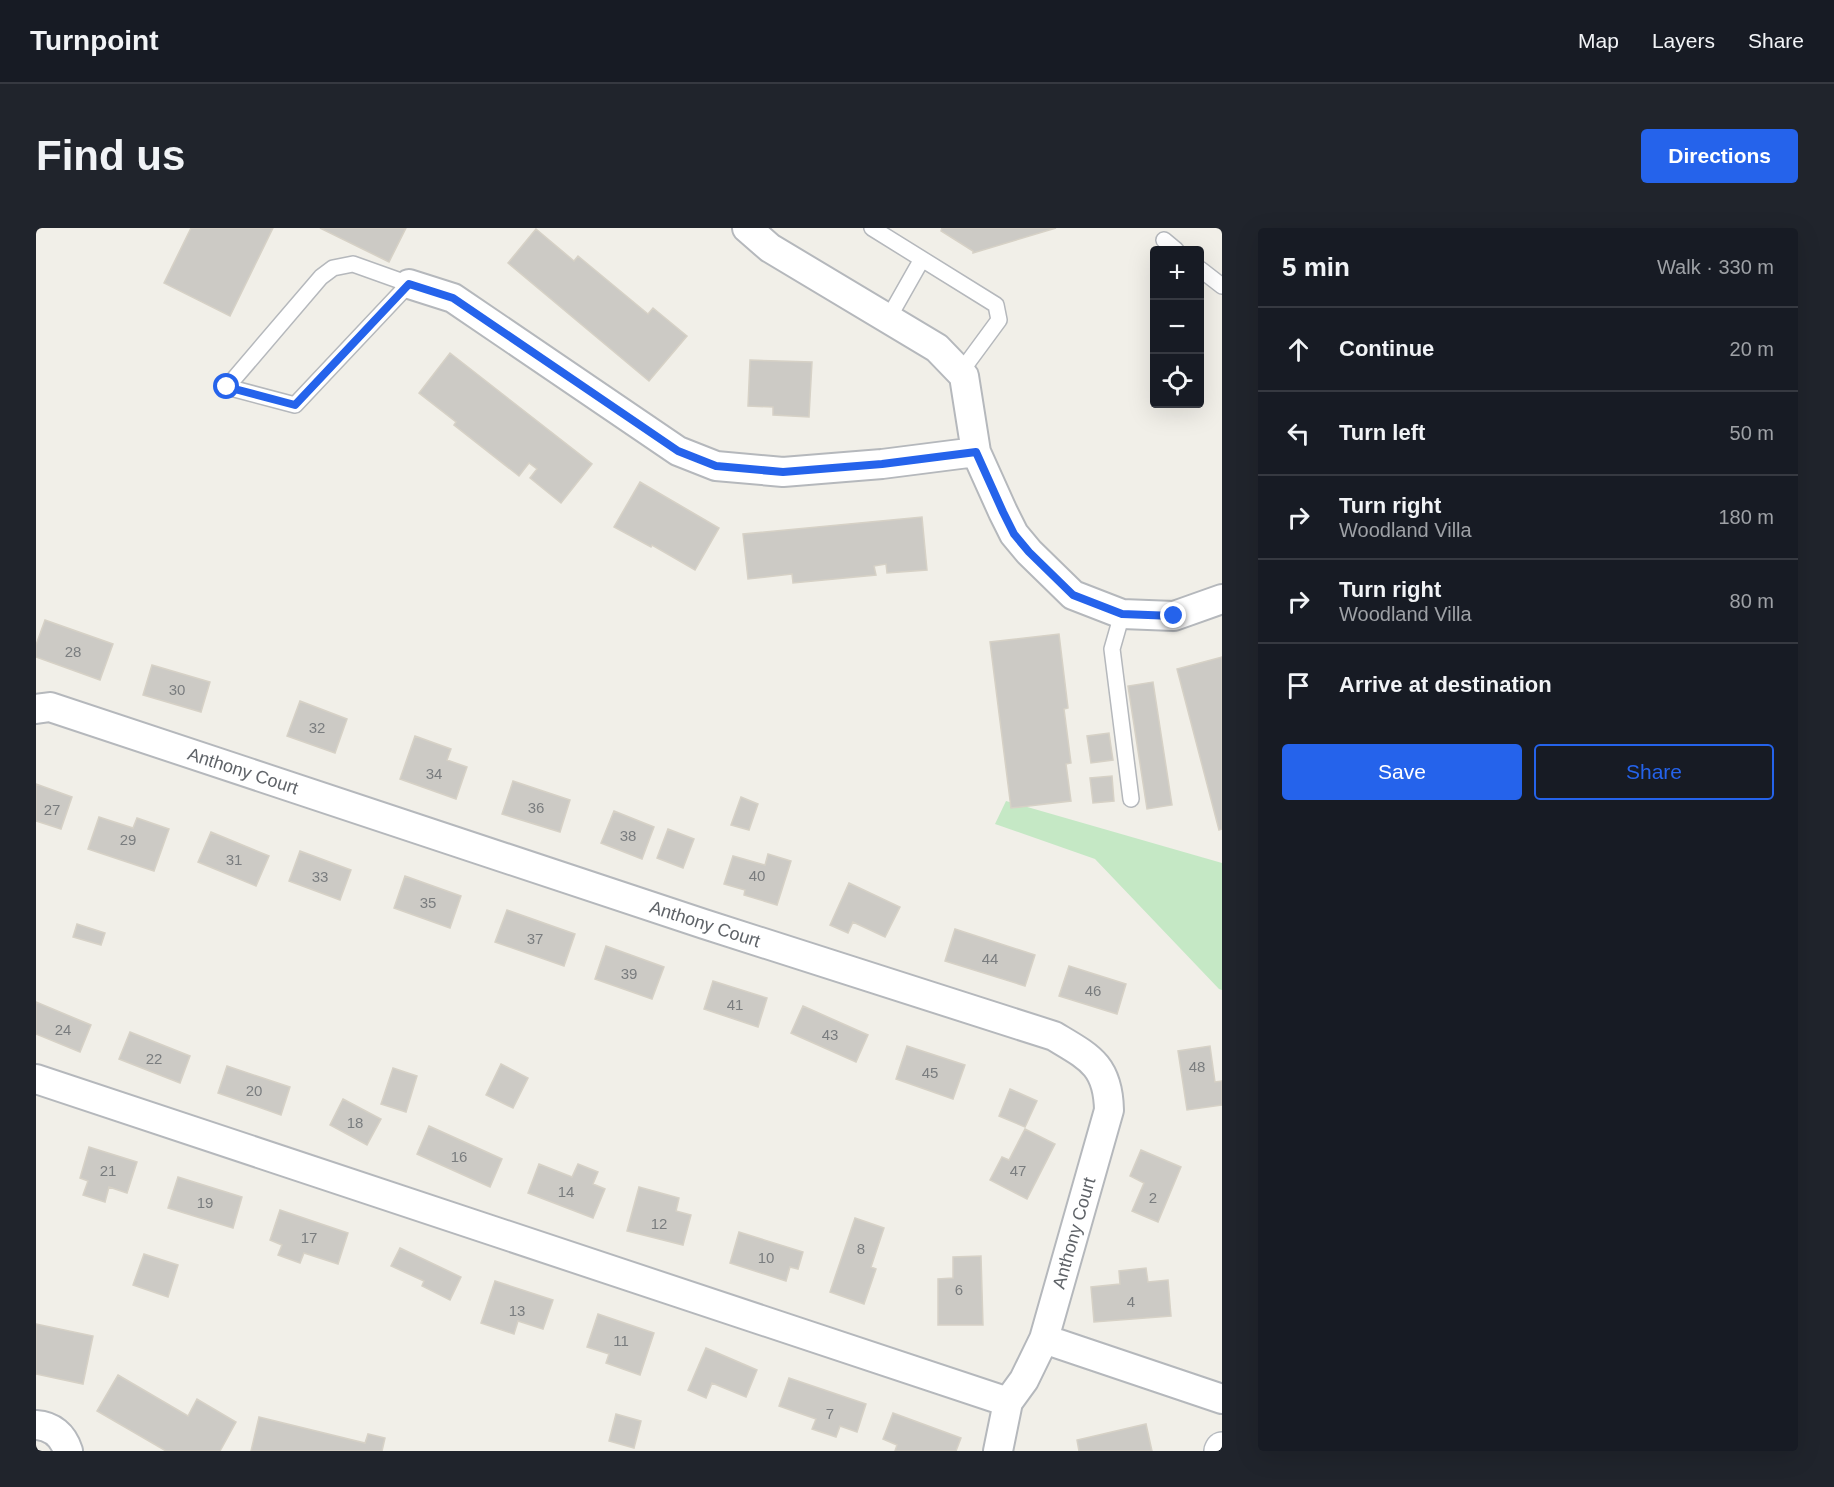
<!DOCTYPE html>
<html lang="en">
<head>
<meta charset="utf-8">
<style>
  :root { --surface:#171b24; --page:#20242c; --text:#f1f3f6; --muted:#9ea1a6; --line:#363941; --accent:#2563eb }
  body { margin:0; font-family:Arial,sans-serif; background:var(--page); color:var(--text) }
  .controls { position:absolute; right:18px; top:18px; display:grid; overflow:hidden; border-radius:6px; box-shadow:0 6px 24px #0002 }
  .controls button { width:54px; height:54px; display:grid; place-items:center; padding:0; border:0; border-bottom:2px solid var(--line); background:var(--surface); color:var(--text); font:30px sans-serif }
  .stop { position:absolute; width:18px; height:18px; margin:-14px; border:4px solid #2563eb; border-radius:50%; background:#fff }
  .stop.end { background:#2563eb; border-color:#fff; box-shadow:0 2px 6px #0008 }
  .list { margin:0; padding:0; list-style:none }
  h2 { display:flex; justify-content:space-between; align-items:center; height:78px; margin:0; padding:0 24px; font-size:26px }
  h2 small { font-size:20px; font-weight:400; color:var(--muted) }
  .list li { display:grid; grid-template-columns:39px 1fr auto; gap:18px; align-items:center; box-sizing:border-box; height:84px; padding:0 24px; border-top:2px solid var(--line) }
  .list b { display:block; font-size:22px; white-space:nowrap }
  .list p { margin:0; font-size:20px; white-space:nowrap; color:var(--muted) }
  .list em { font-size:20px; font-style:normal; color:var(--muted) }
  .actions { display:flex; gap:12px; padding:18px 24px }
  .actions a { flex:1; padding:14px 0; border:2px solid var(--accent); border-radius:6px; text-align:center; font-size:21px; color:var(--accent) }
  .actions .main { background:var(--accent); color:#fff }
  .icon { flex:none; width:33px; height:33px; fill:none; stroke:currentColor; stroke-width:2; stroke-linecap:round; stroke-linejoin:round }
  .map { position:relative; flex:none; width:1186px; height:1223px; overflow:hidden; border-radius:6px }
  header { display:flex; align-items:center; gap:36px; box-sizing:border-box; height:84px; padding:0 30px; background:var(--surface); border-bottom:2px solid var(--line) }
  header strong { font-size:28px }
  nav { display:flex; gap:33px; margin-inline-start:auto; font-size:21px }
  .intro { display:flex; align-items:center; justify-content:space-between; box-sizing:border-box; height:144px; padding:0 36px }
  h1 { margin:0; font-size:42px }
  .button { padding:15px 27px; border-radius:6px; background:var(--accent); color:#fff; font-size:21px; font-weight:700 }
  main { display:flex; gap:36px; padding:0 36px }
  aside { flex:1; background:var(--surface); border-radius:6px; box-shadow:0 6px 24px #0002 }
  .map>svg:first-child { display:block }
  .green { fill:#c5e8c5 }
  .building { fill:#cccac5; stroke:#d6d1c6; stroke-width:1.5 }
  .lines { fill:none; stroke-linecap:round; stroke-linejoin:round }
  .lane-casing { stroke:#b5b8bc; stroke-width:18 }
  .street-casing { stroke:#b5b8bc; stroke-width:32 }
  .secondary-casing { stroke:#b6babf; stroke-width:36 }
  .lane { stroke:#fff; stroke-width:15 }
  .street { stroke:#fff; stroke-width:28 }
  .secondary { stroke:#fff; stroke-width:33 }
  .route { stroke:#2563eb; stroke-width:8 }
  .labels { text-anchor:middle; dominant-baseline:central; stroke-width:6; stroke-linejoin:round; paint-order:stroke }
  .number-label { font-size:15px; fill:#7a7d7f }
  .street-label { font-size:18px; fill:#5f6368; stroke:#fff }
</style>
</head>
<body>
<header>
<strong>Turnpoint</strong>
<nav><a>Map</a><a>Layers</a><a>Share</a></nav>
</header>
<div class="intro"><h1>Find us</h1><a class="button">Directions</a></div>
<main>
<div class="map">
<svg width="1186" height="1223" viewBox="0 0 1186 1223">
  <rect width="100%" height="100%" fill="#f1efe8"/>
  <path class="green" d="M970 573 1186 635V762L1183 761 1059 631 959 596Z"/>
  <path class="building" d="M155 0H237L194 88 128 55Z
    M284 0H370L353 34Z
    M906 0H1020L937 25V23L905 3Z
    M500 1 538 33 542 28 612 86 617 80 651 108 613 153 472 35Z
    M414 125 556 236 525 275 494 250 501 241 493 235 483 248 418 197 420 194 383 165Z
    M714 132 776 134 773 189 737 187V179L712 178Z
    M604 254 683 300 659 342 616 317 615 319 578 299Z
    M886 289 891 342 851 345 850 336 838 338 840 347 757 355 756 346 712 351 707 306Z
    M9 392 77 416 64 452 0 429V417Z
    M1023 406 1032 480 1028 481 1035 535 1030 536 1035 573 975 580 954 414Z
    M1186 429V601L1183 602 1141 441Z
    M116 437 174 454 165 484 107 467Z
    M1117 454 1136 577 1111 581 1092 458Z
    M264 473 311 491 299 525 251 508Z
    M1073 505 1077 532 1055 535 1051 508Z
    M379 508 415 521 411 532 431 539 420 571 364 551Z
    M1076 548 1078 573 1057 575 1054 550Z
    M477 553 534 572 524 604 466 586Z
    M0 556 36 569 25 601 0 593Z
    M705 569 722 576 713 602 695 597Z
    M578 583 618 599 606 631 565 615Z
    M63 589 97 600 101 590 133 601 118 643 52 621Z
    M632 601 658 611 647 640 621 630Z
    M175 604 233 628 220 658 162 634Z
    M264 623 315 642 304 672 253 653Z
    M732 626 755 633 741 677 708 667 709 662 688 656 697 628 729 637Z
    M369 648 425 668 414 700 358 680Z
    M813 655 864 679 849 709 817 694 812 705 794 697Z
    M471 682 539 706 528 738 459 714Z
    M41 696 69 705 65 717 37 709Z
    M919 701 999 727 989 758 909 733Z
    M570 718 628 739 616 771 559 751Z
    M1033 738 1090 756 1081 786 1023 768Z
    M677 753 731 770 722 799 668 781Z
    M0 774 55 797 44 824 0 806Z
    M767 778 832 807 820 834 755 805Z
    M94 804 154 828 144 855 83 831Z
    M871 818 929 837 917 871 860 851Z
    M1174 818 1179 854 1186 853V877L1151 882 1142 823Z
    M465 836 492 850 477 880 450 867Z
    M191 838 254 859 245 887 182 865Z
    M357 840 381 848 370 884 345 876Z
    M974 861 1001 873 989 899 963 888Z
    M307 871 345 891 331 917 294 897Z
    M393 898 466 931 454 959 381 926Z
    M989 901 1019 916 991 971 954 952 966 929 973 932Z
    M53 919 101 934 91 965 73 959 69 974 47 967 52 953 44 950Z
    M1105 922 1145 939 1122 994 1096 983 1108 955 1094 948Z
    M503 936 536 949 542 936 562 944 557 956 569 961 557 990 492 965Z
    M142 949 206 969 197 1000 132 980Z
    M603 959 643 970 640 983 655 987 647 1017 591 1003Z
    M244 982 312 1005 302 1036 268 1025 264 1035 242 1027 246 1017 234 1012Z
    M819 990 848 1000 835 1039 840 1041 828 1076 794 1064Z
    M703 1004 767 1024 762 1041 754 1039 750 1053 694 1035Z
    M364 1020 425 1049 414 1072 386 1058 388 1053 355 1038Z
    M108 1026 142 1037 132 1069 97 1057Z
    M945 1028 947 1097H902V1051L917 1050V1029Z
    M1110 1040 1112 1054 1132 1052 1135 1088 1058 1094 1055 1059 1084 1056 1083 1043Z
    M459 1053 517 1072 507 1101 482 1093 478 1106 445 1095Z
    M562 1086 618 1105 604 1147 570 1135 573 1126 551 1119Z
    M0 1096 57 1108 47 1156 0 1146Z
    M670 1120 721 1142 710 1169 676 1155 670 1170 652 1162Z
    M82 1147 152 1188 161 1171 200 1194 184 1223H130L61 1183Z
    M753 1150 830 1176 821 1204 804 1198 800 1209 776 1201 780 1191 743 1178Z
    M857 1185 925 1210 920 1223H859L861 1217 847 1211Z
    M580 1186 605 1193 598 1220 573 1213Z
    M223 1189 329 1215 332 1206 349 1210 346 1223H215Z
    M1110 1196 1116 1223H1043L1041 1212Z"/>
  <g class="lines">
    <g class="lane-casing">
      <path id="lane" d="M836 0 960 77 963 92 924 145
        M1128 12 1140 22
        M317 36 373 56 259 177 191 159 285 49 297 40Z
        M1164 41 1186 58
        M852 91 886 31
        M1086 386 1076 421 1095 571"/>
    </g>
    <g class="street-casing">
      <path id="street" d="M711 0 734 20 901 120 928 148 940 224
        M373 56 417 70 642 223 680 238 747 244 846 236 940 224 967 284 978 306 993 324 1037 367 1086 386 1138 388 1186 371
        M0 481 14 479 668 696 1018 808C1053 829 1072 837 1073 882L1008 1111 988 1152 972 1174 0 851
        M1008 1111 1186 1171
        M0 1197C16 1198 27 1207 32 1223
        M962 1223 972 1174"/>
    </g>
    <g class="secondary-casing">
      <path id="secondary" d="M1185 1223 1186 1221"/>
    </g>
    <use href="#lane" class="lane"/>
    <use href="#street" class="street"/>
    <use href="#secondary" class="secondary"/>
  </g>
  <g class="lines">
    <path class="route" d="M191 159 259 177 373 56 417 70 642 223 680 238 747 244 846 236 940 224 967 284 978 306 993 324 1037 367 1086 386 1138 388"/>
  </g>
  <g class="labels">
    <g class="number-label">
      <text x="37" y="423">28</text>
      <text x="141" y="461">30</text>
      <text x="281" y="499">32</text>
      <text x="398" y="545">34</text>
      <text x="500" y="579">36</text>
      <text x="16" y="581">27</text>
      <text x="592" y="607">38</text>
      <text x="92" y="611">29</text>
      <text x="198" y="631">31</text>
      <text x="721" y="647">40</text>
      <text x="284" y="648">33</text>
      <text x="392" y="674">35</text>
      <text x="499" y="710">37</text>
      <text x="954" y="730">44</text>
      <text x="593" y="745">39</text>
      <text x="1057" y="762">46</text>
      <text x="699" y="776">41</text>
      <text x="27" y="801">24</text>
      <text x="794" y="806">43</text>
      <text x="118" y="830">22</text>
      <text x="1161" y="838">48</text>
      <text x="894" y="844">45</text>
      <text x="218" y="862">20</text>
      <text x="319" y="894">18</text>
      <text x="423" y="928">16</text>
      <text x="72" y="942">21</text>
      <text x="982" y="942">47</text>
      <text x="530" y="963">14</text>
      <text x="1117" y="969">2</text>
      <text x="169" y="974">19</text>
      <text x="623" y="995">12</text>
      <text x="273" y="1009">17</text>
      <text x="825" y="1020">8</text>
      <text x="730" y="1029">10</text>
      <text x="923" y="1061">6</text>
      <text x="1095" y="1073">4</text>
      <text x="481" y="1082">13</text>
      <text x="585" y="1112">11</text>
      <text x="794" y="1185">7</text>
    </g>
    <g class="street-label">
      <text transform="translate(207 543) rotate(18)">Anthony Court</text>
      <text transform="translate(669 696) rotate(18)">Anthony Court</text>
      <text transform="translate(1038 1005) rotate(-74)">Anthony Court</text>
    </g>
  </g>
</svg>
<div class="controls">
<button>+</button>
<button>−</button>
<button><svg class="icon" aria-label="locate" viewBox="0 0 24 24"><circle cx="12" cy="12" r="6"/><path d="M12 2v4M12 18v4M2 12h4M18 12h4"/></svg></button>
</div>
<div class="stop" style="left:191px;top:159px"></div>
<div class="stop end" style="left:1138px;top:388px"></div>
</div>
<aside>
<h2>5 min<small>Walk · 330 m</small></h2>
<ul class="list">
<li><svg class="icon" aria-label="ahead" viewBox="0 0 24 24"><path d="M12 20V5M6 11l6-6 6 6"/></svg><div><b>Continue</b></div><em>20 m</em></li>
<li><svg class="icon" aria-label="left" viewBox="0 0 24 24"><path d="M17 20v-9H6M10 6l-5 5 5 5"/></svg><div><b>Turn left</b></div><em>50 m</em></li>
<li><svg class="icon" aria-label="right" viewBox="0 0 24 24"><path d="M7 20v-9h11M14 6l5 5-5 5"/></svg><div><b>Turn right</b><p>Woodland Villa</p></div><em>180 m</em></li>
<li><svg class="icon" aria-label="right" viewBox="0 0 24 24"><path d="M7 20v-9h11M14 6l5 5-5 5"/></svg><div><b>Turn right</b><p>Woodland Villa</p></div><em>80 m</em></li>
<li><svg class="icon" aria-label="arrive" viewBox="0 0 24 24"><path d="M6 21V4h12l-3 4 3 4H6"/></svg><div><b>Arrive at destination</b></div></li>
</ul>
<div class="actions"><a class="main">Save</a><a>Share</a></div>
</aside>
</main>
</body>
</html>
